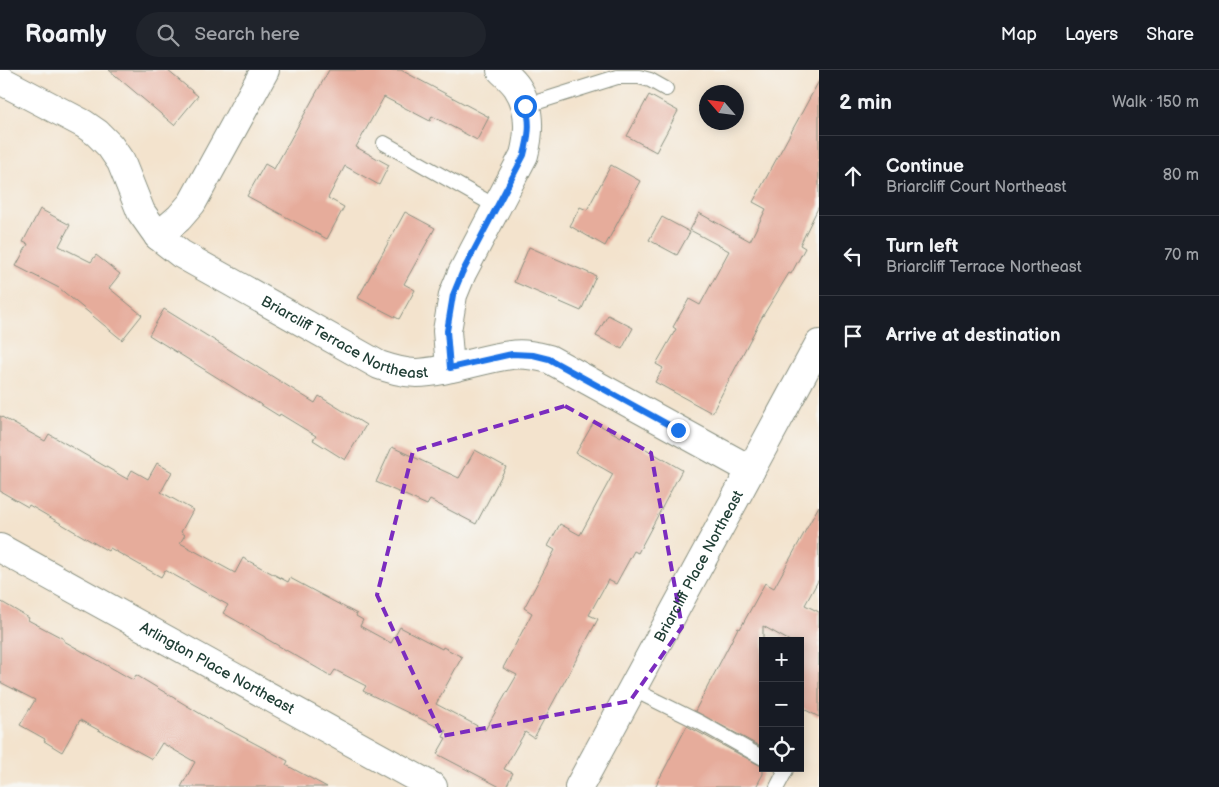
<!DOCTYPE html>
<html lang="en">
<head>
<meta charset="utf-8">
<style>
  :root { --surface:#171b24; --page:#20242c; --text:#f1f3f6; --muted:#9ea1a6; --line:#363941 }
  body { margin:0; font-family:"Balsamiq Sans",sans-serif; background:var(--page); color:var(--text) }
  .controls { position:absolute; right:15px; bottom:15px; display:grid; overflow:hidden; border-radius:0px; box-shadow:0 2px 12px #0003 }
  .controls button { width:45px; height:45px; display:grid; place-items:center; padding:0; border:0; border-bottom:1px solid var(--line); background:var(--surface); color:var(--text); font:25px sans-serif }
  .compass { position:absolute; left:699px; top:15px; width:45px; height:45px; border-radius:50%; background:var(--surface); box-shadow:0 2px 12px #0003; rotate:298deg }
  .stop { position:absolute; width:15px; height:15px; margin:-11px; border:4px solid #1a73e8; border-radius:50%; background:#fff }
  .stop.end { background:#1a73e8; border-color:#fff; box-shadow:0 1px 5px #0008 }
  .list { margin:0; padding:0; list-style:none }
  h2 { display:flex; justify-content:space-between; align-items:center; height:65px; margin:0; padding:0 20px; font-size:21px }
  h2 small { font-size:16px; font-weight:400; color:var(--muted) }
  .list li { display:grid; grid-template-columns:32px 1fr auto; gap:15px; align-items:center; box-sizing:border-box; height:80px; padding:0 20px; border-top:1px solid var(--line) }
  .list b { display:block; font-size:19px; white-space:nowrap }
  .list p { margin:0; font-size:16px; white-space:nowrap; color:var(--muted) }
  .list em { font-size:16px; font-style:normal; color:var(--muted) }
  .icon { flex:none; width:28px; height:28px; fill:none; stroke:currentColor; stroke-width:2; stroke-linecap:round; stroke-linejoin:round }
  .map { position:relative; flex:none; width:819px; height:717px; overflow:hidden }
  header { display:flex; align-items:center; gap:30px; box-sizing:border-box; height:70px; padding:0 25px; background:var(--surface); border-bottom:1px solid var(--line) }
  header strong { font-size:24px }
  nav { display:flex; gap:28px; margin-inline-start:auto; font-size:18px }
  .search { width:350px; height:45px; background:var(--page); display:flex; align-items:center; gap:12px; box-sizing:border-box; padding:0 18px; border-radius:28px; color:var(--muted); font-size:19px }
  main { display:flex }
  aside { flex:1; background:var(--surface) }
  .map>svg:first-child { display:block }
  .building { fill:#e6ac9b }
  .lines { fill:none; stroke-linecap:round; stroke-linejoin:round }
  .lane-casing { stroke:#899080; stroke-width:16 }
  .street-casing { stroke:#899080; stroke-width:30 }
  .lane { stroke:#fff; stroke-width:14 }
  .street { stroke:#fff; stroke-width:28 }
  .route { stroke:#1a73e8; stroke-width:6 }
  .marked { fill:none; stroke:#7b2cbf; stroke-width:4; stroke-dasharray:10 6; stroke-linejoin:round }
  .labels { text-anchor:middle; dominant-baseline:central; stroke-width:4.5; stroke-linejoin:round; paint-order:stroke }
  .street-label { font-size:15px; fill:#1f3d34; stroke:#f6f6f2 }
</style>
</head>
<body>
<header>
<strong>Roamly</strong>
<div class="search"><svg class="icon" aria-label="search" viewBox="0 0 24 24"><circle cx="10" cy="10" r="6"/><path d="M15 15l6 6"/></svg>Search here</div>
<nav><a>Map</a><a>Layers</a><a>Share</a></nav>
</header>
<main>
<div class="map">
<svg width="819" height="717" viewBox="0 0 819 717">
  <rect width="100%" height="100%" fill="#f6f6f2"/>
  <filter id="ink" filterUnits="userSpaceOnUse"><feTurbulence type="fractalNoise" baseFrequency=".02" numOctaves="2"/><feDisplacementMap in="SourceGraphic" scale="10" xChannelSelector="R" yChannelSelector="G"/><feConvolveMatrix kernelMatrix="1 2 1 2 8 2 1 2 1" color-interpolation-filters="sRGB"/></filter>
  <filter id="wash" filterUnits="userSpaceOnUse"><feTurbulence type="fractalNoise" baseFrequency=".0096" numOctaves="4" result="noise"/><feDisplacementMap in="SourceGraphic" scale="20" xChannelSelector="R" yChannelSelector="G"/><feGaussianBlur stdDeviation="1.12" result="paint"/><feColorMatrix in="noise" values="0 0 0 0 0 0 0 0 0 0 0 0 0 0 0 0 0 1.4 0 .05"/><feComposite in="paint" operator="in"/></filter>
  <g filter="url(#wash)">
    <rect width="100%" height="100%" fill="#f3e3cd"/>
    <g id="blocks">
      <path class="building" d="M109 0H167L198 26 174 55Z
        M329 0H401L489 47 477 70 432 46 430 51 384 27 356 77 389 95 379 115 345 96 328 128 344 137 327 169 247 126 265 94 274 99Z
        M819 11V136L800 175 805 178 791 204 789 203 761 249 712 343 655 312 663 298 656 294 676 259 673 257 689 229 700 235 729 181 690 160 699 143 750 171 766 139 753 132Z
        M649 25 678 41 656 82 627 66Z
        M611 95 640 111 605 176 570 156 580 137 587 140Z
        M40 139 70 155 59 176 91 192 96 185 120 204 109 218 142 245 122 270 59 218 16 196 28 174 23 172Z
        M405 142 435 158 404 214 415 220 399 249 358 228Z
        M662 147 690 162 677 185 649 170Z
        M529 177 596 206 581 241 514 212Z
        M164 239 315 333 319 326 366 355 345 390 313 370 316 366 280 344 279 346 149 265Z
        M608 245 633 258 622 279 596 266Z
        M0 346 45 371 49 364 127 409 132 400 148 409 157 393 172 402 161 422 193 440 181 462 185 465 180 473 235 503 243 488 288 512 290 508 357 544 356 546 363 550 360 556 391 573 400 557 442 579 443 577 462 587 436 634 485 660 517 605 503 598 532 543 524 538 555 480 548 476 560 454 580 465 613 404 576 383 594 352 621 367 622 365 682 400 638 483 634 481 616 514 608 510 589 545 598 549 534 668 525 662 504 699 513 703 506 717H500L437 684 446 668 443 667 446 661 363 621 366 616 335 600 331 606 265 568V567L223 543 228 535 165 500 161 507 110 478 108 481 29 435 28 437 0 421Z
        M392 377 459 408 475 380 506 397 476 454 430 430 427 435 376 412Z
        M819 436V509L805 535 819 542V647L800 637V571H790L763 556V678L695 641 738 558 740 559 765 513 774 518Z
        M0 531 29 548 28 550 64 569V571L133 610 136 605 209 649 288 691 286 695 327 717H181L195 692 162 673 152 689 80 650 62 682 44 671 45 669 20 655 35 630 0 612Z
        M687 656 763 697V704L756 717H655Z"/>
    </g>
  </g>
  <g filter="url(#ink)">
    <use href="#blocks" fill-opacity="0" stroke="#899080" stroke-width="1"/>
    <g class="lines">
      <g class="lane-casing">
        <path id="lane" d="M525 36 617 7H639L650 10 666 19
          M384 73 497 137
          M632 619 701 653 763 688
          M777 717 786 700 782 698"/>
      </g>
      <g class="street-casing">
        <g id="street">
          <path id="s1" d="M0 10 84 54 97 63 110 76 121 92 141 142 158 166 181 184 379 295C391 299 403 303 416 303 449 302 479 289 511 285 524 283 537 286 549 289L751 400"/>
          <path d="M158 166 179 148 192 133 265 0"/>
          <path d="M450 298 447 261 453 225 462 203 524 85C530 62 531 38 517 17 513 11 506 5 501 0"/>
          <path id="s2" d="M0 478 433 717"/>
          <path id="s3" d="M579 717 819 274"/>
        </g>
      </g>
      <use href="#lane" class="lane"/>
      <use href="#street" class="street"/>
    </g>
  </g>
  <g class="lines" filter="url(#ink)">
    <path class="route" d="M525 36C532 52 528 69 524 85L462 203 453 225 447 261 450 298 512 284 533 285 549 289 678 360"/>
  </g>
  <path class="marked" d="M565 336 651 383 682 557 630 631 442 666 377 525 413 381Z"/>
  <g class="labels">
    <g class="street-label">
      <text stroke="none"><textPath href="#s1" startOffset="446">Briarcliff Terrace Northeast</textPath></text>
      <text stroke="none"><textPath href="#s3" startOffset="251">Briarcliff Place Northeast</textPath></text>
      <text stroke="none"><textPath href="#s2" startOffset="248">Arlington Place Northeast</textPath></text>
    </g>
  </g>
</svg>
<div class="controls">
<button>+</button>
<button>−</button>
<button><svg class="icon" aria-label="locate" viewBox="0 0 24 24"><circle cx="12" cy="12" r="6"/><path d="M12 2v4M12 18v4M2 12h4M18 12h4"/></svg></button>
</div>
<svg class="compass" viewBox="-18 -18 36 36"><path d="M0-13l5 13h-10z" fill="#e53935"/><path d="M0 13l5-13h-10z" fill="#9ea1a6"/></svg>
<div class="stop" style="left:525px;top:36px"></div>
<div class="stop end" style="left:678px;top:360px"></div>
</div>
<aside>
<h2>2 min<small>Walk · 150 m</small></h2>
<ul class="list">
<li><svg class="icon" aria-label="ahead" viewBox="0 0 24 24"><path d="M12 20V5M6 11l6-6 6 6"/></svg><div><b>Continue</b><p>Briarcliff Court Northeast</p></div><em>80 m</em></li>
<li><svg class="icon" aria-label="left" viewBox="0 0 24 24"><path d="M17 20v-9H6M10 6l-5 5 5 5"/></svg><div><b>Turn left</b><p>Briarcliff Terrace Northeast</p></div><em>70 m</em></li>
<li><svg class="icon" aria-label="arrive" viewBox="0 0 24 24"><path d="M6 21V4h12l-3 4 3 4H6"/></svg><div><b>Arrive at destination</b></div></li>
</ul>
</aside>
</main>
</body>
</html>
